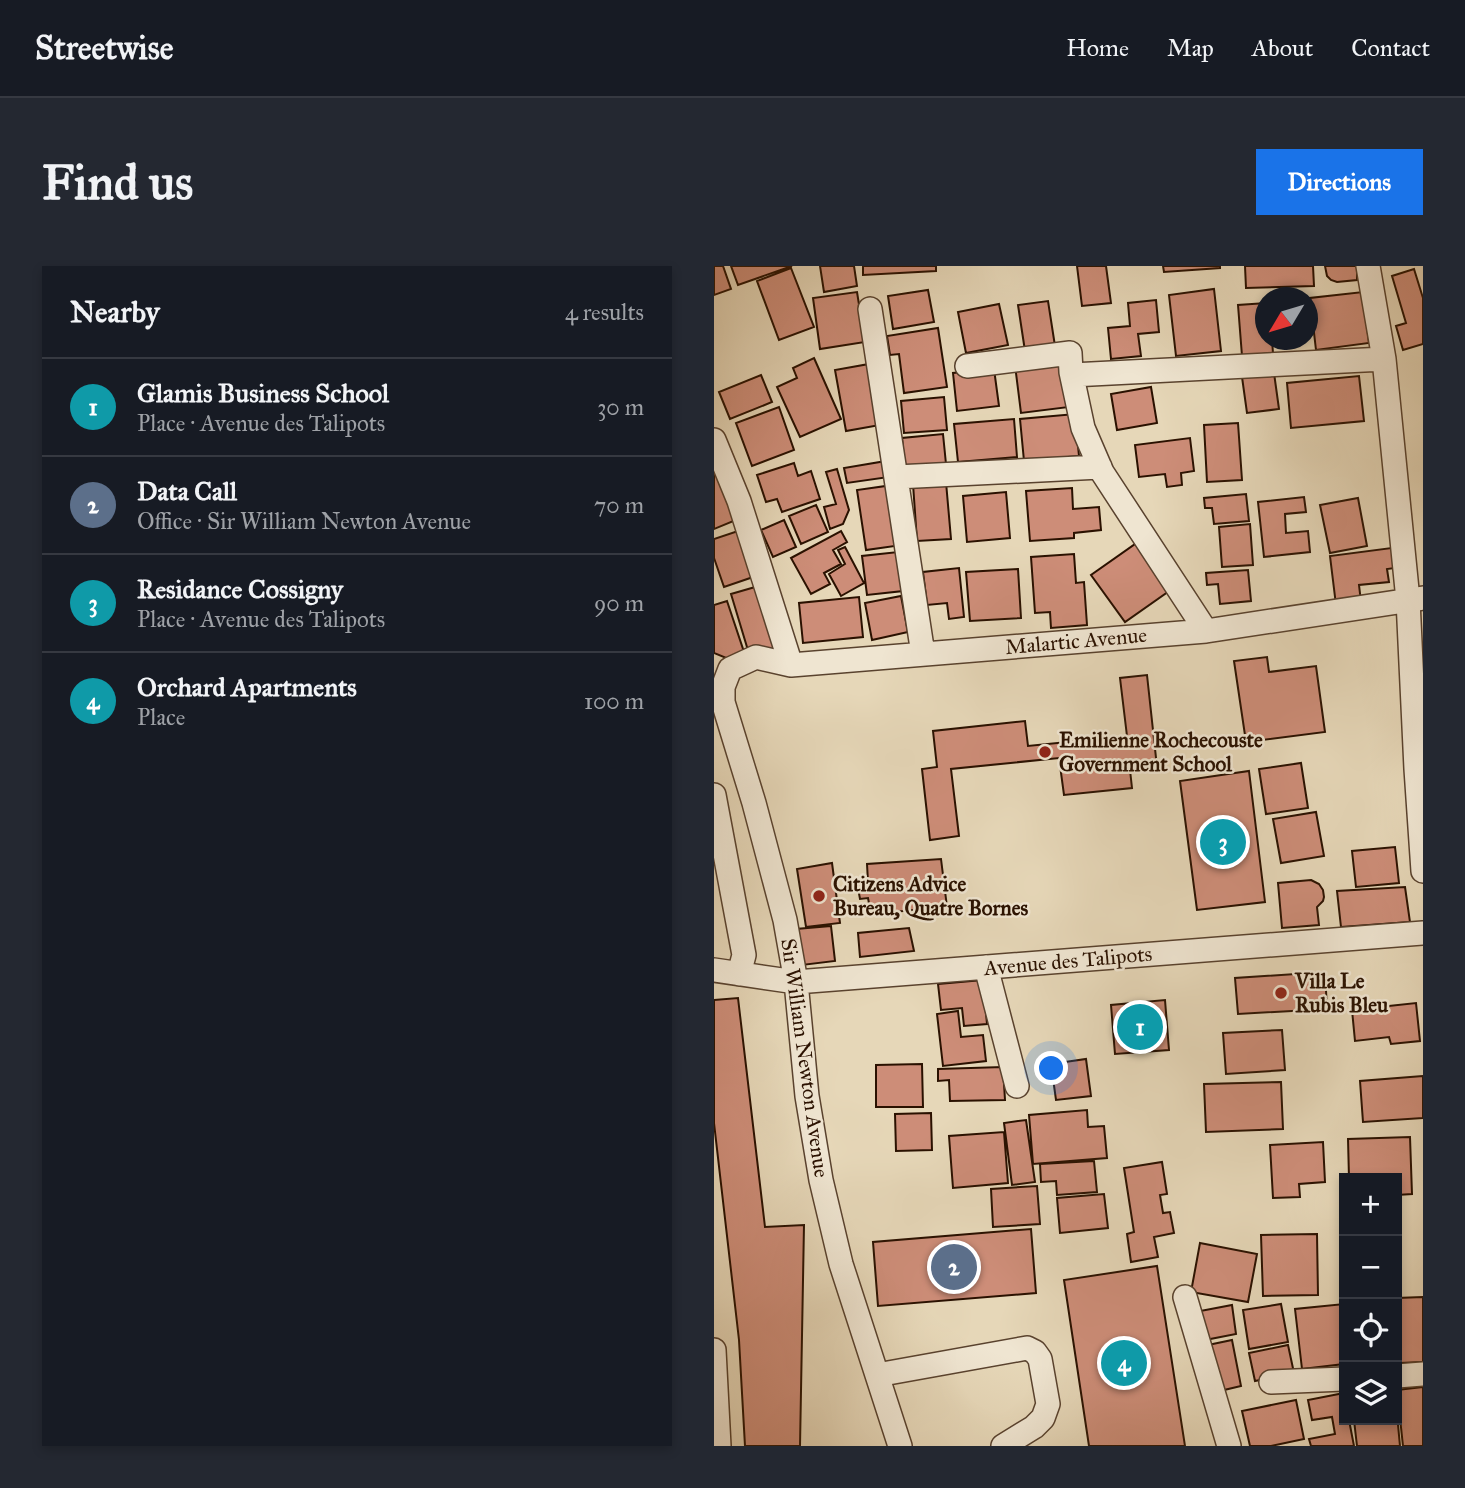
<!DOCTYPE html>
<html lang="en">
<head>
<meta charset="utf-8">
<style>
  :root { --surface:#171b24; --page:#242831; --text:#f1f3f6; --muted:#9ea1a6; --line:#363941; --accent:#1a73e8 }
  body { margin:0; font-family:"IM FELL Great Primer",serif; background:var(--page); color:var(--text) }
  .controls { position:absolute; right:21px; bottom:21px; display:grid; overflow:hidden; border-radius:0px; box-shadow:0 4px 10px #0003 }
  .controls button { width:63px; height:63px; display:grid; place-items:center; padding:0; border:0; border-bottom:2px solid var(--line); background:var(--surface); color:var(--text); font:35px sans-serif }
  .compass { position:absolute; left:541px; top:21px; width:63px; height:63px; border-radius:50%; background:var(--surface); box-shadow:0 4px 10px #0003; rotate:232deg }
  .you { position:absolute; left:338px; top:803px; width:24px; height:24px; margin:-18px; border:5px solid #fff; border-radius:50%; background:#1a73e8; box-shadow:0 0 0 10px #1a73e833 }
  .badge { display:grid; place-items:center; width:46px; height:46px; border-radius:50%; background:var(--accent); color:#fff; font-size:23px; font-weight:700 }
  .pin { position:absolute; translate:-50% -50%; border:4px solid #fff; box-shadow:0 2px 7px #0006 }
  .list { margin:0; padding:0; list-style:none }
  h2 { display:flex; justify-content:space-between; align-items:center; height:91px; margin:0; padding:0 28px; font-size:30px }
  h2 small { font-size:23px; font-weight:400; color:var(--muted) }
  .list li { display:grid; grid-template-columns:46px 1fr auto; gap:21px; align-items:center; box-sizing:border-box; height:98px; padding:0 28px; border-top:2px solid var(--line) }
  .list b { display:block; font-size:26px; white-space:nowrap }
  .list p { margin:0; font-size:23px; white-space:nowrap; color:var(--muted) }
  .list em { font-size:23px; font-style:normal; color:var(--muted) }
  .icon { flex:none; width:38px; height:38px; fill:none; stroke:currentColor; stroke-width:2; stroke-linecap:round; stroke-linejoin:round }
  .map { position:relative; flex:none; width:709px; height:1180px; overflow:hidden; border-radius:0px }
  header { display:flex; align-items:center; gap:42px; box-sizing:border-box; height:98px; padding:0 35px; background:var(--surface); border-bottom:2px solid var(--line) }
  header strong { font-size:33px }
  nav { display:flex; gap:38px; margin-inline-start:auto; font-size:24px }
  .intro { display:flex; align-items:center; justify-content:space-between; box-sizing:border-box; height:168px; padding:0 42px }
  h1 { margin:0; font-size:49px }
  .button { padding:18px 32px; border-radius:0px; background:var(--accent); color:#fff; font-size:24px; font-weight:700 }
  main { display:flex; gap:42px; padding:0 42px }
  aside { flex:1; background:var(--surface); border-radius:0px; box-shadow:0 4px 10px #0003 }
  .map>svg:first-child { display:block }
  .building { fill:#cd8d78; stroke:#2a1100; stroke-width:2 }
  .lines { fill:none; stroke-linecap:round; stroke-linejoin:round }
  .minor-casing { stroke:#59422e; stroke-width:26 }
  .minor { stroke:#efe5d1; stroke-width:23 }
  .poi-dot { fill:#8f2418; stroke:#efe5d1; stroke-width:2.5 }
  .labels { text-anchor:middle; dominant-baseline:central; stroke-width:5; stroke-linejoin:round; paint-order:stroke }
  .street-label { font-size:21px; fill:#2a1100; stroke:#efe5d1 }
  .poi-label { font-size:21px; font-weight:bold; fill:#2a1100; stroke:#efe5d1; text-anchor:start }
</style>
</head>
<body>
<header>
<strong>Streetwise</strong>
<nav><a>Home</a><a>Map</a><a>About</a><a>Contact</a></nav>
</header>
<div class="intro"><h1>Find us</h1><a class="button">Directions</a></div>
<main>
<aside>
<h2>Nearby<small>4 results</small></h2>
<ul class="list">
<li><span class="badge" style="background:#0f9aa8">1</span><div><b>Glamis Business School</b><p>Place · Avenue des Talipots</p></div><em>30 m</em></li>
<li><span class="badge" style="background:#5c6f8a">2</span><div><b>Data Call</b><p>Office · Sir William Newton Avenue</p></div><em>70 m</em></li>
<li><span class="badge" style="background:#0f9aa8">3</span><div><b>Residance Cossigny</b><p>Place · Avenue des Talipots</p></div><em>90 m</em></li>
<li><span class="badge" style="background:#0f9aa8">4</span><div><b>Orchard Apartments</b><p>Place</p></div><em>100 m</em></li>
</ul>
</aside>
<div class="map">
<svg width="709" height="1180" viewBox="0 0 709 1180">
  <rect width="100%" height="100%" fill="#e6d7b8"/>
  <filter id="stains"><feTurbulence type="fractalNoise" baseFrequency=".00286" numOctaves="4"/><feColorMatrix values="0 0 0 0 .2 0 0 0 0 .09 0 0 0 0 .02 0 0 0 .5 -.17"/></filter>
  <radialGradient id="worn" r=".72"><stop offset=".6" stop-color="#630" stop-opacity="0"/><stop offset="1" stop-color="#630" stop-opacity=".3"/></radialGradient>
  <path class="building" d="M0 0H9L17 23 0 29Z
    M17 0H78L24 19Z
    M106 0H140L143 20 110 26Z
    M149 0H222V5L149 9Z
    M363 0H392L397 37 368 40Z
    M449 0H506V2L450 6Z
    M531 0H599L600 20 532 22Z
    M611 0H643V14L623 16 617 14 613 10Z
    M77 2 100 61 65 74 43 15Z
    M700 3 709 32V78L689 84 682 60 692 57 678 10Z
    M500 23 507 85 462 90 455 29Z
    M214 24 220 56 179 63 174 30Z
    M143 26 151 76 106 83 99 32Z
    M649 26 655 77 602 84 596 32Z
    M442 34 445 66 424 68 427 90 397 93 394 62 416 60 414 37Z
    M334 35 341 80 311 85 304 39Z
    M552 37V74H558L559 87 528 90 524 39Z
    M285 38 294 79 252 87 244 46Z
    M224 62 233 121 190 127 185 88 176 89 173 70Z
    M100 92 127 153 86 171 63 121 83 112 79 102Z
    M349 93 355 141 307 147 301 99Z
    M155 98 166 159 132 165 121 104Z
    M280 103 285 140 243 145 239 107Z
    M560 107 565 143 533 147 528 111Z
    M47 109 58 136 16 153 5 126Z
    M645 110 650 155 577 162 573 117Z
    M437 121 443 157 403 164 397 128Z
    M230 131 233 164 190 167 187 135Z
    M65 141 80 184 38 200 22 157Z
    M361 148 365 190 310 195 306 153Z
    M300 153 303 191 244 196 240 158Z
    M524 157 528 214 493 216 490 159Z
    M229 168 232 198 191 202 188 172Z
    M476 172 480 205 467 207 468 219 453 221 451 208 425 211 421 179Z
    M172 195 175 211 133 217 130 202Z
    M80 197 84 210 97 205 106 233 68 246 63 233 52 236 43 209Z
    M123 203 135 244 129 258 116 263 110 241 122 238 112 206Z
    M4 207 22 254 0 263V208Z
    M232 216 237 273 203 275 199 218Z
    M172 220 181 280 152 284 143 224Z
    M358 222 359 243 385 241 387 264 360 267V272L316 275 312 225Z
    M292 226 296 272 253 276 249 230Z
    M532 228 535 255 500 258 498 242H491L490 232Z
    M590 231 592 246 571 248 572 267 594 265 596 286 550 291 544 236Z
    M644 232 653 280 616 287 606 239Z
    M102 239 114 266 87 278 75 250Z
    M70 254 82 281 59 291 47 264Z
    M536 258 539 299 508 301 505 261Z
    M27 264 42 310 10 321 0 292V273Z
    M127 265 133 276 119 284 127 298 110 307 116 318 97 328 77 292Z
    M424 276 458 323 411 356 377 309Z
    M131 281 150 317 127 330 115 308 131 298 124 284Z
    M685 281 688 301 673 303 675 316 645 319 647 336 622 339 616 290Z
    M184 286 189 325 153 329 148 290Z
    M360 288 362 317 370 316 373 359 337 362 336 346 321 347 317 291Z
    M245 302 250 351 235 353 233 337 213 339 209 306Z
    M304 303 307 352 256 355 252 306Z
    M534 304 537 335 506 338 504 318 493 319 492 307Z
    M48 319 66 383 36 391 17 328Z
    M187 330 194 366 158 374 151 337Z
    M145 331 149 371 89 377 85 337Z
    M13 335 31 389 17 394 0 387V339Z
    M553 391 555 406 602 400 611 466 532 476 520 395Z
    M433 409 443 501 416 504 418 522 350 529 345 492 237 503 245 570 216 574 208 503 223 501 219 465 311 455 314 480 413 470 406 412Z
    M587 497 594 542 552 548 545 503Z
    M535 505 551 636 483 644 466 515Z
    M602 546 610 590 567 597 559 553Z
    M681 581 685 617 642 621 638 585Z
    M227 593 233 641 157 648 154 632 146 633 143 617 154 616 153 598Z
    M118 597 126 657 92 661 83 603Z
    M597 614 605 618 609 624 610 631 609 635 603 641 605 659 568 662 564 617Z
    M691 621 696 656 627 661 623 625Z
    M117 660 121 695 88 699 82 663Z
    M195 662 200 685 146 691 144 667Z
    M611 706 613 743 524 748 521 712Z
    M269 714 273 758 250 760 248 742 227 744 224 718Z
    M24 732 51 961 90 959 86 1180H31L25 1074 0 857V734Z
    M451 734 455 784 401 788 397 739Z
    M702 737 706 775 677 778 675 771 641 775 638 744Z
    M244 745 247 771 269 769 272 795 229 800 223 748Z
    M568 764 571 804 512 808 509 767Z
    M372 793 377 830 342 834 337 798Z
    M208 798 209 841H162V799Z
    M289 801 291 834 236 835 235 814 224 815V803Z
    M709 810V852L649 856 646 815Z
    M567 816 569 863 492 866 490 818Z
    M373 844 374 861 390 860 393 892 319 898 315 849Z
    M217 847 218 884 182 885 181 848Z
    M312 854 321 916 298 919 290 857Z
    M290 866 294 917 239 922 235 870Z
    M696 871 698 928 683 929V912H635L634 873Z
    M609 876 611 916 585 918 586 931 559 932 556 879Z
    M380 895 383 926 343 929 342 915 327 916 326 898Z
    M448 896 453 928 446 929 449 947 456 946 460 967 440 971 444 991 417 996 413 968 420 966 410 902Z
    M323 920 326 958 279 961 277 923Z
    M390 928 394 962 346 967 343 932Z
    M317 963 322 1027 164 1040 159 976Z
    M603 968 604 1029 549 1030 547 969Z
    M486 977 543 988 534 1036 477 1026Z
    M443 1000 471 1180H375L350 1014Z
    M709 1031V1096L686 1097 683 1032Z
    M567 1038 574 1076 535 1083 529 1044Z
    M630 1038V1098L588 1103 581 1043Z
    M518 1039 522 1068 486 1075 481 1046Z
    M518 1074 527 1120 510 1124 494 1079Z
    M574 1079 580 1107 541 1115 535 1087Z
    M709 1121V1180H689L683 1124Z
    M630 1127V1154H635L640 1180H597L595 1173 621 1168 618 1151 598 1154 594 1134Z
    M582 1134 590 1173 557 1180H536L528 1145Z
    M683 1148 686 1180H643L640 1154H683Z"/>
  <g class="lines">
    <g class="minor-casing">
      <path id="minor" d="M654 0 670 93 694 334 702 503 709 605
        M156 43 209 388
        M253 100 356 87 357 106 369 162 388 206 492 365
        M358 109 670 93
        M0 174 25 235 77 399
        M182 211 386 201
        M0 529 30 689 25 708
        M272 701 303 820
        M0 704 82 716 709 667
        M471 1031 515 1180
        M0 1084 5 1180
        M163 1109 313 1082 321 1086 326 1093 334 1138 329 1152 320 1161 289 1180
        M683 1110 709 1108
        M557 1116 630 1113
        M186 1180 127 998 107 914 93 830 82 716 71 654 40 537 9 436V421L16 403 42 391 77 399 492 365 709 332"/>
    </g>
    <use href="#minor" class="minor"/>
  </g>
  <g class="poi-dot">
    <circle cx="331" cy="486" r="7"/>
    <circle cx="105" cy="630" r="7"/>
    <circle cx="567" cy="727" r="7"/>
  </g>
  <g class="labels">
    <g class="street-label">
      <text transform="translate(362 375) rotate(-5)">Malartic Avenue</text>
      <text transform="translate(354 695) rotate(-5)">Avenue des Talipots</text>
      <text transform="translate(91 792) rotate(82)">Sir William Newton Avenue</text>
    </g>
    <g class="poi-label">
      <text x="345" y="474">Emilienne Rochecouste<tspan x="345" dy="24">Government School</tspan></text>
      <text x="119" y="618">Citizens Advice<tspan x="119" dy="24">Bureau, Quatre Bornes</tspan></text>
      <text x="581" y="715">Villa Le<tspan x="581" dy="24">Rubis Bleu</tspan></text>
    </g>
  </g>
  <rect width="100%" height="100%" filter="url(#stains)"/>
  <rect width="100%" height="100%" fill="url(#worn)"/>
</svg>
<div class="controls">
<button>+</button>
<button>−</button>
<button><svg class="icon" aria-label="locate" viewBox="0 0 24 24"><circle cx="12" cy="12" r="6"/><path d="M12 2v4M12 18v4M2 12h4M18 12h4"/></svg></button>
<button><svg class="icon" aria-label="layers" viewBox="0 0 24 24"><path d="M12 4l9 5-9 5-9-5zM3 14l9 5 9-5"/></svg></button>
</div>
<svg class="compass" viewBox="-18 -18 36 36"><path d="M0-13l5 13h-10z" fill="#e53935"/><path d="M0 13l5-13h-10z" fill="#9ea1a6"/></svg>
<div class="you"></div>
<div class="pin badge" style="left:426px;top:761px;background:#0f9aa8">1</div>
<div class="pin badge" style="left:240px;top:1001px;background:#5c6f8a">2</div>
<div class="pin badge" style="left:509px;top:576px;background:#0f9aa8">3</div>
<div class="pin badge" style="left:410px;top:1097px;background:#0f9aa8">4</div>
</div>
</main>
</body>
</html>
